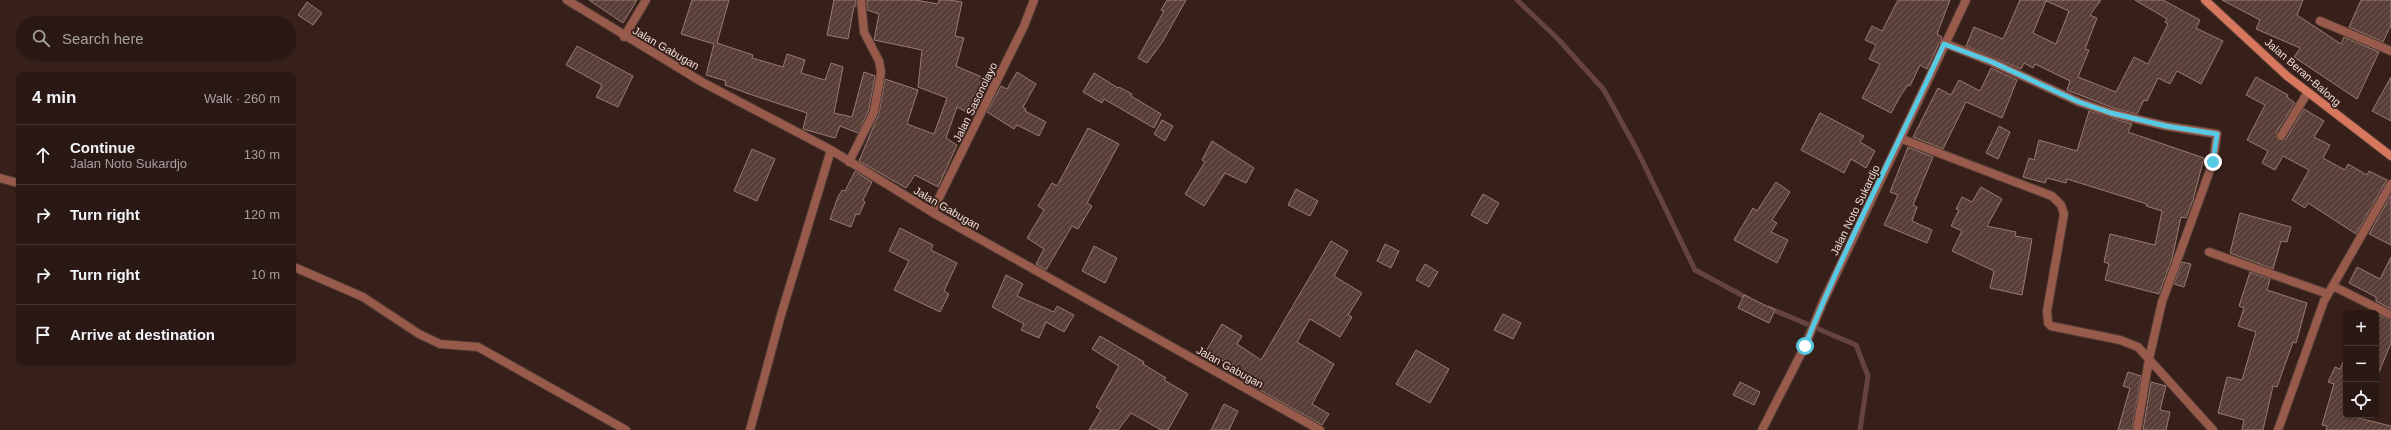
<!DOCTYPE html>
<html lang="en">
<head>
<meta charset="utf-8">
<style>
  :root { --surface:#2a1814; --page:#362522; --text:#f1f3f6; --muted:#a5a0a0; --line:#463734 }
  body { margin:0; font-family:Arial,sans-serif; background:var(--page); color:var(--text) }
  .controls { position:absolute; right:12px; bottom:12px; display:grid; overflow:hidden; border-radius:6px; box-shadow:0 1px 3px #0004 }
  .controls button { width:36px; height:36px; display:grid; place-items:center; padding:0; border:0; border-bottom:1px solid var(--line); background:var(--surface); color:var(--text); font:20px sans-serif }
  .stop { position:absolute; width:12px; height:12px; margin:-9px; border:3px solid #58c9e3; border-radius:50%; background:#fff }
  .stop.end { background:#58c9e3; border-color:#fff; box-shadow:0 1px 4px #0008 }
  .list { margin:0; padding:0; list-style:none }
  h2 { display:flex; justify-content:space-between; align-items:center; height:52px; margin:0; padding:0 16px; font-size:17px }
  h2 small { font-size:13px; font-weight:400; color:var(--muted) }
  .list li { display:grid; grid-template-columns:26px 1fr auto; gap:12px; align-items:center; box-sizing:border-box; height:60px; padding:0 16px; border-top:1px solid var(--line) }
  .list b { display:block; font-size:15px; white-space:nowrap }
  .list p { margin:0; font-size:13px; white-space:nowrap; color:var(--muted) }
  .list em { font-size:13px; font-style:normal; color:var(--muted) }
  .icon { flex:none; width:22px; height:22px; fill:none; stroke:currentColor; stroke-width:2; stroke-linecap:round; stroke-linejoin:round }
  .map { position:relative; flex:none; width:2391px; height:430px; overflow:hidden }
  .search { position:absolute; background:var(--surface); box-shadow:0 1px 3px #0004; left:16px; top:16px; width:280px; height:44px; display:flex; align-items:center; gap:10px; box-sizing:border-box; padding:0 14px; border-radius:22px; color:var(--muted); font-size:15px }
  .panel { position:absolute; background:var(--surface); box-shadow:0 1px 3px #0004; left:16px; top:72px; width:280px; height:292px; border-radius:6px }
  .map>svg:first-child { display:block }
  .lines { fill:none; stroke-linecap:round; stroke-linejoin:round }
  .stream { stroke:#664341; stroke-width:5 }
  .building { fill:url(#building-hatch); stroke:#987a72; fill-rule:evenodd }
  .street-casing { stroke:#523b35; stroke-width:10 }
  .secondary-casing { stroke:#523b35; stroke-width:10 }
  .street { stroke:#985b4b; stroke-width:8 }
  .secondary { stroke:#d7775e; stroke-width:8 }
  .route { stroke:#58c9e3; stroke-width:5 }
  .labels { text-anchor:middle; dominant-baseline:central; stroke-width:3.5; stroke-linejoin:round; paint-order:stroke }
  .street-label { font-size:11px; fill:#efded9; stroke:#38201a }
</style>
</head>
<body>
<div class="map">
<svg width="2391" height="430" viewBox="0 0 2391 430">
  <defs>
    <pattern id="building-hatch" width="6" height="6" patternUnits="userSpaceOnUse"><rect width="6" height="6" fill="#593e37"/><path d="M-1 1l2-2M0 6l6-6M5 7l2-2" fill="none" stroke="#715953"/></pattern>
  </defs>
  <rect width="100%" height="100%" fill="#38201a"/>
  <g class="lines">
    <path class="stream" d="M1517 0 1557 38 1604 90 1638 152 1695 270 1749 299
      M1769 308 1856 345 1868 376 1860 430"/>
  </g>
  <path class="building" d="M589 0H637L623 23Z
    M692 0H729L717 43 753 55 752 58 783 67 787 54 805 60 801 73 825 80 831 63 843 67 834 113 852 117 864 72 875 76 869 110 858 133 840 126 835 138 803 129 807 113 749 94 725 85 726 81 706 75 714 44 681 34Z
    M834 0H856V6H854L848 39 827 35Z
    M867 0H915L938 4 939 0H949L962 2 955 36 964 38 956 66 991 81 974 116 957 107 946 138 957 145 938 187 915 175 906 188 859 161 879 113 885 79 918 90 907 124 934 134 947 98 918 87 922 50 874 40 879 14 867 10Z
    M1167 0H1186L1163 41 1147 63 1138 58 1164 11 1161 10Z
    M1898 0H1950L1937 34 1942 37 1927 69 1920 65 1910 86 1908 85 1901 95 1891 113 1862 98 1880 64 1869 59 1876 45 1865 40 1872 26 1882 31Z
    M2020 0H2101L2090 15 2097 18 2085 49 2089 50 2078 77 2116 92 2134 57 2148 64 2168 24 2165 22 2167 19 2135 0H2163L2200 20 2196 28 2223 41 2201 84 2177 71 2170 84 2158 78 2147 101 2144 100 2137 114 2113 108 2067 90 2070 81 2035 64 2033 68 2024 63 2021 69 1966 46 1974 27 2003 39ZM2046 1 2069 11 2056 44 2033 33Z
    M2222 0H2303L2297 15 2341 44 2344 37 2379 52 2357 99 2294 57 2300 48 2256 29 2260 20Z
    M2361 0H2391V25L2383 42 2349 27Z
    M307 2 322 13 313 25 298 15Z
    M577 46 633 76 618 107 596 97 602 85 566 65Z
    M1991 68 2017 80 2002 118 1966 102 1943 149 1913 137 1938 88 1951 95 1959 80 1980 91Z
    M1017 72 1036 84 1023 107 1026 109 1025 111 1046 122 1039 136 1017 125 1014 129 987 112 1001 86 1007 89Z
    M1094 73 1118 88 1119 87 1132 94 1131 96 1161 114 1154 128 1104 99 1102 103 1083 92Z
    M2256 77 2288 95 2287 97 2295 103 2276 133 2278 140 2286 139 2304 109 2324 121 2314 137 2330 145 2323 158 2345 170 2348 164 2367 175 2369 171 2387 180 2356 234 2308 203 2305 208 2292 200 2309 170 2283 156 2275 170 2262 163 2268 151 2247 140 2265 105 2246 95Z
    M2391 77V121L2372 111Z
    M2089 111 2132 124 2128 132 2204 158 2193 200 2186 218 2181 217 2172 259 2159 294 2105 280 2109 264 2104 262 2110 234 2155 245 2162 211 2146 206 2147 204 2067 179 2066 183 2047 178 2045 183 2023 177 2029 158 2034 160 2039 140 2077 151Z
    M1820 113 1864 136 1860 142 1875 151 1866 168 1851 159 1844 173 1801 150Z
    M1162 120 1173 126 1165 141 1154 134Z
    M1999 126 2010 132 1998 159 1986 153Z
    M1088 128 1119 144 1087 203 1092 206 1078 229 1072 226 1046 270 1036 264 1044 249 1027 238 1044 210 1038 206 1052 183 1057 186Z
    M1212 141 1254 168 1246 183 1225 173 1204 206 1185 194 1205 162 1202 160Z
    M1908 147 1933 157 1913 205 1917 207 1912 221 1932 230 1927 243 1884 225 1898 195 1890 192Z
    M752 149 775 159 757 201 734 191Z
    M855 171 872 182 863 200 865 202 859 215 856 214 851 227 830 219 838 197 842 190 845 191Z
    M1776 182 1790 192 1772 220 1777 223 1771 232 1788 240 1777 263 1734 240 1753 208 1757 211Z
    M1981 187 2002 199 1987 226 2016 232 2015 236 2032 239 2022 295 1990 288 1994 271 1952 251 1962 231 1951 226 1959 210 1956 209 1962 197 1972 202Z
    M1296 189 1318 201 1310 216 1288 205Z
    M1483 194 1499 203 1487 224 1471 215Z
    M2391 195V245L2369 234Z
    M2240 213 2291 227 2287 242 2281 241 2273 269 2230 253Z
    M900 228 933 245 931 250 957 263 944 291 949 294 940 312 894 290 909 261 889 251Z
    M1331 241 1348 251 1334 276 1362 293 1348 315 1352 317 1340 337 1310 319 1297 342 1334 364 1312 404 1329 414 1322 425 1242 380 1246 374 1206 351 1222 324 1242 336 1237 344 1261 360Z
    M1385 244 1399 251 1391 268 1377 261Z
    M1094 246 1117 258 1105 283 1082 271Z
    M2391 257V309L2376 301V297L2349 283 2357 267 2380 279Z
    M2182 262 2191 264 2184 287 2174 284Z
    M1425 264 1438 272 1429 287 1416 280Z
    M2250 272 2270 279 2267 290 2307 303 2296 343 2293 342 2277 387 2273 386 2263 430H2242L2244 420 2218 413 2227 377 2242 380 2256 332 2238 326 2244 308 2239 306Z
    M1006 275 1023 284 1017 296 1054 312 1057 306 1074 315 1064 332 1046 322 1039 338 1021 330 1024 324 992 307Z
    M1744 295 1775 310 1769 323 1738 308Z
    M1503 314 1521 323 1513 339 1494 330Z
    M2376 314 2391 320V343L2376 379Z
    M1100 336 1144 362 1143 364 1166 378 1164 380 1188 394 1168 430H1161L1131 413 1118 430H1089L1101 410 1096 407 1119 366 1092 349Z
    M1416 350 1449 369 1430 403 1396 384Z
    M2346 356V415L2391 426V430H2326L2327 426 2322 425 2334 384 2328 382 2335 367 2340 369Z
    M2128 372 2141 376 2132 430H2118L2130 388 2123 386Z
    M1740 382 1760 392 1754 405 1733 395Z
    M2151 382 2166 386 2160 410 2170 412 2166 430H2143Z
    M1224 404 1238 411 1229 430H1211Z"/>
  <g class="lines">
    <g class="street-casing">
      <path id="street" d="M567 0 702 82 831 150 937 215 1320 430
        M2320 21 2391 51
        M624 37 646 0
        M1944 43 1992 62 2079 102 2111 113 2166 126 2217 134 2213 162 2162 302 2149 359 2137 430
        M2281 136 2308 92
        M1902 139 2052 196 2061 205 2064 214 2047 311 2048 323 2051 326 2120 340 2138 347 2213 430
        M849 162 874 112 881 72 879 61 864 32 861 0
        M0 178 18 183
        M932 212 1024 26 1034 0
        M2209 252 2328 294
        M294 267 363 297 419 334 440 344 478 347 626 430
        M2333 286 2391 315
        M750 430 781 315 831 150
        M1762 430 1805 346 1823 302 1966 0
        M2278 430 2324 301 2391 184"/>
    </g>
    <g class="secondary-casing">
      <path id="secondary" d="M2205 0 2287 76 2391 156"/>
    </g>
    <use href="#street" class="street"/>
    <use href="#secondary" class="secondary"/>
  </g>
  <g class="lines">
    <path class="route" d="M1805 346C1846 243 1899 144 1944 44L1992 62 2079 102 2111 113 2166 126 2217 134 2213 162"/>
  </g>
  <g class="labels">
    <g class="street-label">
      <text transform="translate(666 48) rotate(30)">Jalan Gabugan</text>
      <text transform="translate(2303 72) rotate(41)">Jalan Beran-Balong</text>
      <text transform="translate(975 102) rotate(-64)">Jalan Sasonolayo</text>
      <text transform="translate(947 208) rotate(30)">Jalan Gabugan</text>
      <text transform="translate(1855 210) rotate(-64)">Jalan Noto Sukardjo</text>
      <text transform="translate(1230 367) rotate(29)">Jalan Gabugan</text>
    </g>
  </g>
</svg>
<div class="controls">
<button>+</button>
<button>−</button>
<button><svg class="icon" aria-label="locate" viewBox="0 0 24 24"><circle cx="12" cy="12" r="6"/><path d="M12 2v4M12 18v4M2 12h4M18 12h4"/></svg></button>
</div>
<div class="stop" style="left:1805px;top:346px"></div>
<div class="stop end" style="left:2213px;top:162px"></div>
<div class="search"><svg class="icon" aria-label="search" viewBox="0 0 24 24"><circle cx="10" cy="10" r="6"/><path d="M15 15l6 6"/></svg>Search here</div>
<section class="panel">
<h2>4 min<small>Walk · 260 m</small></h2>
<ul class="list">
<li><svg class="icon" aria-label="ahead" viewBox="0 0 24 24"><path d="M12 20V5M6 11l6-6 6 6"/></svg><div><b>Continue</b><p>Jalan Noto Sukardjo</p></div><em>130 m</em></li>
<li><svg class="icon" aria-label="right" viewBox="0 0 24 24"><path d="M7 20v-9h11M14 6l5 5-5 5"/></svg><div><b>Turn right</b></div><em>120 m</em></li>
<li><svg class="icon" aria-label="right" viewBox="0 0 24 24"><path d="M7 20v-9h11M14 6l5 5-5 5"/></svg><div><b>Turn right</b></div><em>10 m</em></li>
<li><svg class="icon" aria-label="arrive" viewBox="0 0 24 24"><path d="M6 21V4h12l-3 4 3 4H6"/></svg><div><b>Arrive at destination</b></div></li>
</ul>
</section>
</div>
</body>
</html>
